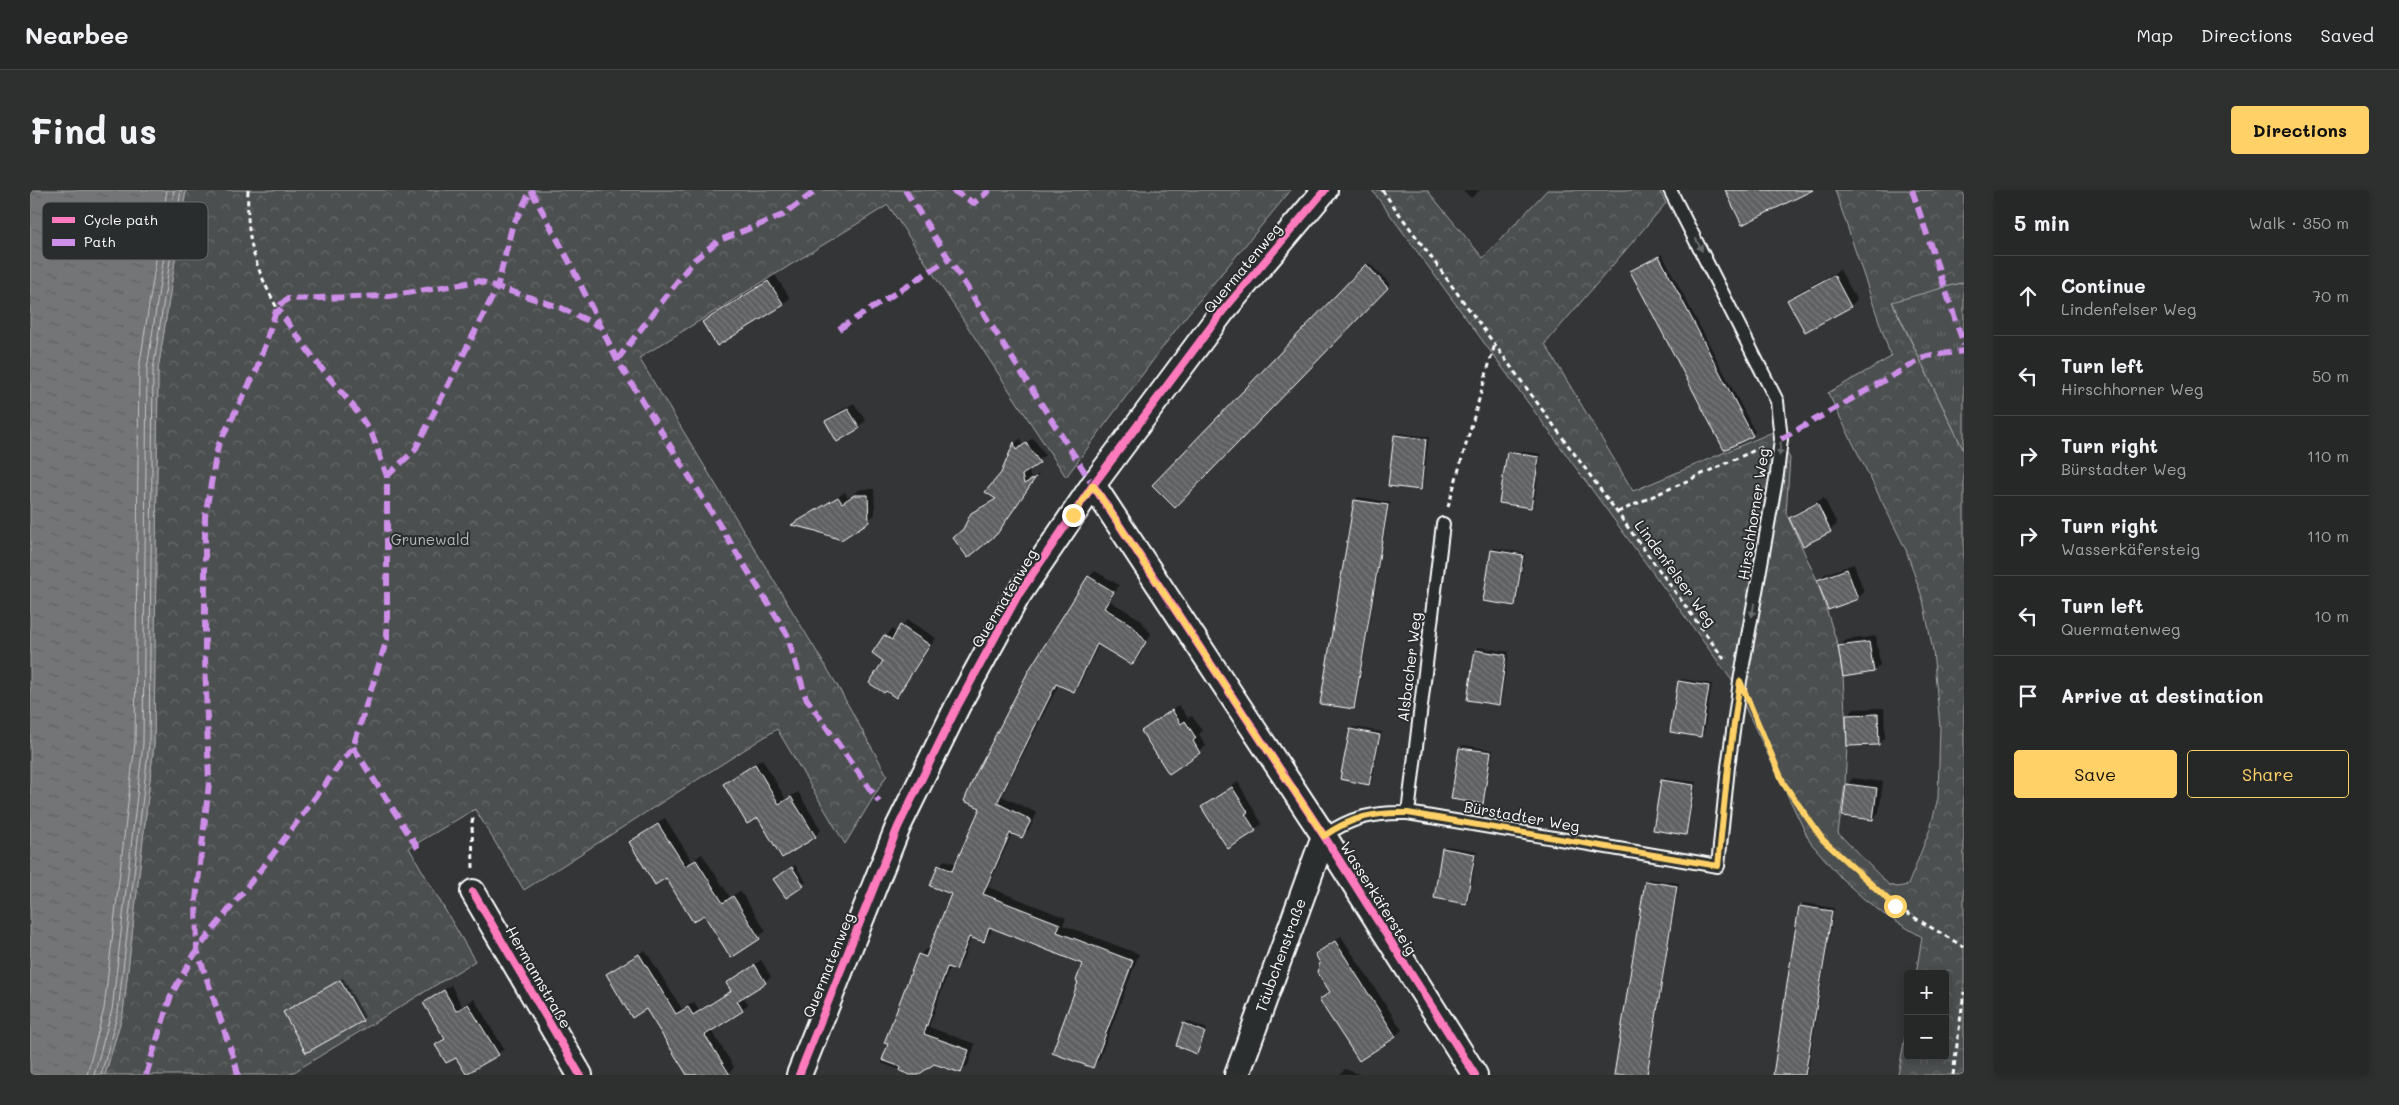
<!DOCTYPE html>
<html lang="en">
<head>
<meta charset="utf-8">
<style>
  :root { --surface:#262828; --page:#2e3030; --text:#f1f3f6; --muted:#a4a6a8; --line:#424445; --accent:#ffd166 }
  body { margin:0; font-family:Mali,sans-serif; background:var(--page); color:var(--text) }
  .controls { position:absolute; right:15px; bottom:15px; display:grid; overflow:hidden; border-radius:5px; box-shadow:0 2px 8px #0003 }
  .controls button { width:45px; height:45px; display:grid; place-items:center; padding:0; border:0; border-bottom:1px solid var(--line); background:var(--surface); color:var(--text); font:25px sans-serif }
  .stop { position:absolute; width:15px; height:15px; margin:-11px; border:4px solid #ffd166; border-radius:50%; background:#fff }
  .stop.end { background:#ffd166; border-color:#fff; box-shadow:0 1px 5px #0008 }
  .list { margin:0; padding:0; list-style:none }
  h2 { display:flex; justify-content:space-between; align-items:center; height:65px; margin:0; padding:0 20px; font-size:21px }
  h2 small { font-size:16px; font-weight:400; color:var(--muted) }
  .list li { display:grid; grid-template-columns:32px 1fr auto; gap:15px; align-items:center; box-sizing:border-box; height:80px; padding:0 20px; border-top:1px solid var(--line) }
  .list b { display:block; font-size:19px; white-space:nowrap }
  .list p { margin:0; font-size:16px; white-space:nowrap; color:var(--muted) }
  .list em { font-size:16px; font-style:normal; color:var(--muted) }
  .actions { display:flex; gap:10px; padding:15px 20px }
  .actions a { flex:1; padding:11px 0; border:1px solid var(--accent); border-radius:5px; text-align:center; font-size:18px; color:var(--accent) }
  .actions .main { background:var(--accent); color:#111 }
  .icon { flex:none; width:28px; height:28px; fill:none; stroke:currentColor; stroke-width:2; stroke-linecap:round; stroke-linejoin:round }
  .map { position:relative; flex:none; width:1934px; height:885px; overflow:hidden; border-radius:5px }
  header { display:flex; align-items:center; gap:30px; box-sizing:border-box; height:70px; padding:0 25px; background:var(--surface); border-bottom:1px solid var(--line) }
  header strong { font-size:24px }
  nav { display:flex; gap:28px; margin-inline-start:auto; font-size:18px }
  .intro { display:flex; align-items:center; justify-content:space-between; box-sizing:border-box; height:120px; padding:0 30px }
  h1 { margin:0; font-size:35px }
  .button { padding:12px 22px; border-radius:5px; background:var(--accent); color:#111; font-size:18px; font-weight:700 }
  main { display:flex; gap:30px; padding:0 30px }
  aside { flex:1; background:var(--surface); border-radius:5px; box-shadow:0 2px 8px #0003 }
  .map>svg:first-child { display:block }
  .grass { fill:url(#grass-tufts); stroke:#a6a7a8 }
  .forest { fill:url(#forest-crowns); stroke:#a6a7a8 }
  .water { fill:url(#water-ripples); stroke:#abacad }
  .shadow { fill:#0007 }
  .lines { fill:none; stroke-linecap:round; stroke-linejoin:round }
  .shore { stroke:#c7c8c8; stroke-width:1 }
  .building { fill:url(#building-back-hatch); stroke:#fff }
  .service-casing { stroke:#fff; stroke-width:16 }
  .minor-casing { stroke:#fff; stroke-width:28 }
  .path { stroke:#fff; stroke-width:3; stroke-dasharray:5 4; stroke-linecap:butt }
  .service { stroke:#2a2d2e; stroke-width:12 }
  .minor { stroke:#2a2d2e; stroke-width:24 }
  .quiet { stroke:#ce8fe9; stroke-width:6; stroke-dasharray:12 6; stroke-linecap:butt }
  .cycleway-casing { stroke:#2a2d2e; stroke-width:11 }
  .cycleway { stroke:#fd7abc; stroke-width:8 }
  .oneway { fill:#6a6c6d }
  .route { stroke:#ffd166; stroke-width:6 }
  .labels { text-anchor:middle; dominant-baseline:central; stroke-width:4; stroke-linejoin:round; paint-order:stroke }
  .street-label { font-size:15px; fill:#fff; stroke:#2a2d2e }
  .park-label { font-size:15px; fill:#b7b9b9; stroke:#2a2d2e }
  .key { fill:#2a2d2e; stroke:#6a6c6d; stroke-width:1 }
  .key-label { font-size:14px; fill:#fff }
</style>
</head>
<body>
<header>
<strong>Nearbee</strong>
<nav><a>Map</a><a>Directions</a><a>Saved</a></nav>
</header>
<div class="intro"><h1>Find us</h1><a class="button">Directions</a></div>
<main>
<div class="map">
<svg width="1934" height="885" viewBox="0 0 1934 885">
  <defs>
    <pattern id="grass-tufts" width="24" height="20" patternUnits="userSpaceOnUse" patternTransform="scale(1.25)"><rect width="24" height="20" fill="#4c4f50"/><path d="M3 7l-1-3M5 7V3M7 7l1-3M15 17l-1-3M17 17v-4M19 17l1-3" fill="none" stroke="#67696a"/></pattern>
    <pattern id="forest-crowns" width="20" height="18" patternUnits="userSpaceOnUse" patternTransform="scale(1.25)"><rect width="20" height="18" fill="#4c4f50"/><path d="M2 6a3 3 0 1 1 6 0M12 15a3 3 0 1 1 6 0" fill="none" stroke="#67696a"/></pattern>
    <pattern id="water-ripples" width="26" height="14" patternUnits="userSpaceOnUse" patternTransform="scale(1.25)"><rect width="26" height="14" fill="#737576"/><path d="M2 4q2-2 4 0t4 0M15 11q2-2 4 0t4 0" fill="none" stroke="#606061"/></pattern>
    <pattern id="building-back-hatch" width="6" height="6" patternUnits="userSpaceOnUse" patternTransform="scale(1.25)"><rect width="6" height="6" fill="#5f6162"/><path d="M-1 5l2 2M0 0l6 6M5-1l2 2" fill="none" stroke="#77797a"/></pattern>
  </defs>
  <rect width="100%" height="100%" fill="#333536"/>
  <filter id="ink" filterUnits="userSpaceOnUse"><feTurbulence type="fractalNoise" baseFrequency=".02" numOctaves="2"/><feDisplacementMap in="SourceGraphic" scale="10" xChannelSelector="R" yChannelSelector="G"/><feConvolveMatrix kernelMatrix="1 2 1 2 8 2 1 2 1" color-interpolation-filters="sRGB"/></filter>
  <g filter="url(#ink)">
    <path class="grass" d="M1934 92V261L1862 111Z"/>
    <path class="forest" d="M156 0H1261L1153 130 1036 287 858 15 609 168 807 495 857 585 815 654 747 539 494 700 445 619 379 658 445 771 259 885H75L93 823 124 554 128 180Z
      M1342 0H1397L1453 68 1517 0H1629L1636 13 1515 154 1603 301 1743 242 1760 268 1756 323 1787 390 1808 456 1813 487 1817 556 1815 594 1808 643 1859 695 1867 697 1878 695 1900 639 1908 608 1910 537 1903 461 1893 410 1876 360 1798 203 1861 167 1805 0H1934V92L1862 112 1934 261V885H1868L1878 831V866H1915V784H1886L1892 747 1855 725 1834 709 1812 689 1780 652 1703 492Z"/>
    <path class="water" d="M0 0H156L128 180 124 554 93 823 75 885H0Z"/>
    <path class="shadow" d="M1433 0H1450L1441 8Z
      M1632 64 1725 242 1722 245 1601 81Z
      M1339 73 1360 94 1145 316 1124 295Z
      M1810 80 1827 110 1820 116 1759 110 1765 104Z
      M745 85 760 108 753 114 674 133 680 126Z
      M824 213 836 231 808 250 796 231 803 225Z
      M1368 243 1399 247 1393 295 1390 298 1365 246Z
      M991 248 992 255 1003 248 1015 265 998 279 1001 289 1009 284 966 343 935 339 942 324 949 317 966 308 972 284 985 253Z
      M1481 260 1511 264 1504 314 1501 317 1478 263Z
      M831 299H844L845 324 838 331 784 339 763 335 815 302 818 307Z
      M1328 307 1360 312 1326 515 1323 518 1325 310Z
      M1794 308 1807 334 1800 340 1760 328 1767 322Z
      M1465 358 1495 363 1487 412 1485 415 1462 361Z
      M1824 374 1834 402 1828 408 1799 418 1789 390 1795 384Z
      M1065 381 1089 395 1080 411 1110 429 1121 444 1109 467 1102 473 1069 454 1050 494 1043 500 1029 494 972 606 1007 623 999 640 992 647 983 642 958 697 1036 728 1033 735 1109 764 1069 870 1063 876 1050 791 1054 773 963 737 960 744 954 751 942 746 932 772 926 779 920 777 899 837 945 854 938 875 931 881 904 873 883 885 852 873 889 765 896 759 900 760 923 703 909 676 915 670 927 674 1059 387Z
      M877 430 906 448 866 506 855 470 844 463 862 439 867 443Z
      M1846 446 1850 475 1844 481 1810 457 1816 450Z
      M1449 457 1479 462 1471 511 1468 514 1438 509 1446 460Z
      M1652 489 1682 494 1674 543 1671 546 1649 492Z
      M1149 515 1158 528 1162 526 1172 541 1169 544 1176 556 1140 582 1113 542Z
      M1854 518 1855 548 1849 554 1818 525 1824 519Z
      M1324 537 1352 542 1342 591 1339 594 1321 539Z
      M1433 555 1463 560 1455 609 1452 612 1430 558Z
      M732 569 756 609 768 602 791 640 785 646 728 626 694 594Z
      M1635 588 1666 592 1658 641 1655 644 1632 591Z
      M1823 588 1853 592 1849 622 1843 629 1817 595Z
      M1208 592 1232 634 1198 657 1173 618Z
      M635 628 662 671 672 664 700 707 710 701 736 741 701 766 674 723 600 652Z
      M1416 656 1447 661 1439 710 1436 713 1414 659Z
      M765 675 776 692 773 695 745 689Z
      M1619 689 1649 693 1618 885H1585L1616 691Z
      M1774 713 1804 718 1777 885H1744L1771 716Z
      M1311 746 1372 840 1365 846 1290 810 1301 801 1286 765Z
      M615 760 652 819 664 812 669 820 702 800 698 793 731 770 741 787 713 806 718 814 712 820 681 840 704 877 699 883 695 885H659L616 817 577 785Z
      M313 788 335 827 277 861 255 822Z
      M421 795 432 816 444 809 474 859 468 864 426 866 407 855 416 847 395 813Z
      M1157 831 1177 839 1166 863 1155 834Z
      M1315 879 1332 885H1310Z"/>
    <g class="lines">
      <path class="shore" d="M57 885 74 819 105 553 109 179 137 0
        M64 885 82 820 113 554 117 179 144 0
        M71 885 88 822 119 554 123 180 151 0"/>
    </g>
    <path class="building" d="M1695 0H1783L1712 35Z
      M1629 66 1723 246 1694 260 1600 81Z
      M1336 74 1358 98 1145 318 1122 295Z
      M1804 85 1821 117 1775 142 1757 110Z
      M738 91 754 115 687 156 672 132Z
      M818 219 830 238 807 252 795 231Z
      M1364 245 1396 249 1391 300 1358 296Z
      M984 252 986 260 996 253 1010 273 992 285 994 294 1006 287 967 344 938 368 923 348 933 339 941 323 966 309 955 302 971 283Z
      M1477 262 1509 267 1501 318 1469 313Z
      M824 305H838L839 332 811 350 783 340 761 335 808 307 812 313Z
      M1324 310 1358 315 1324 519 1290 514Z
      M1787 313 1801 342 1773 356 1759 328Z
      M1461 360 1493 365 1485 416 1453 411Z
      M1817 379 1828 409 1798 420 1787 390Z
      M1058 386 1084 402 1074 418 1103 436 1116 452 1102 475 1067 454 1044 502 1026 494 967 613 1001 630 992 648 980 643 953 704 1030 734 1027 742 1103 771 1063 878 1022 863 1048 792 1046 791 1052 774 959 737 954 752 939 747 926 780 917 777 894 844 939 860 931 883 904 874 888 885H880L870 881 871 877 852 870 858 854 854 853 888 764 896 767 921 704 900 696 908 675 922 681 950 618 934 611 945 585 999 480Z
      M870 435 900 455 866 508 856 501 854 503 839 493 853 471 842 463 854 445 862 450Z
      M1839 452 1844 482 1813 487 1808 456Z
      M1445 460 1476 465 1469 515 1437 510Z
      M1648 491 1679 496 1671 547 1640 542Z
      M1142 520 1151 534 1155 531 1166 548 1163 551 1170 563 1139 584 1111 541Z
      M1848 524 1849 555 1817 556 1816 525Z
      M1320 539 1350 545 1339 595 1310 589Z
      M1429 558 1461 562 1453 614 1421 609Z
      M725 574 749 614 761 607 786 647 752 668 728 628 717 634 693 594Z
      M1631 590 1664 595 1656 645 1623 640Z
      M1816 594 1847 598 1843 630 1812 626Z
      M1202 597 1218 622 1215 624 1226 641 1198 659 1171 617Z
      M628 634 655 676 666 670 693 713 703 706 730 749 701 768 674 725 663 732 636 688 625 695 599 652Z
      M1412 658 1445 664 1436 714 1404 708Z
      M762 677 774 696 756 708 743 689Z
      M1615 691 1647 696 1639 747 1617 885H1584Z
      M1769 716 1802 721 1795 766 1775 885H1743Z
      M1305 751 1366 847 1329 871 1289 810 1300 802 1287 782 1290 773 1285 764Z
      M609 764 646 824 658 817 663 825 701 801 696 793 725 775 736 793 707 811 713 821 675 845 700 885H657L616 819 602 828 576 784Z
      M310 790 333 831 276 863 253 822Z
      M414 800 426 821 438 814 469 865 436 884 426 868 416 873 405 855 415 849 393 813Z
      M1153 833 1175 842 1167 864 1146 856Z"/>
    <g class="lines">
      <g class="service-casing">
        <path id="service" d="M1378 623 1413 334
          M1294 646C1321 627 1345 622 1378 623L1688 676 1698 577 1710 491 1747 284 1751 249 1747 211 1640 0"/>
      </g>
      <g class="minor-casing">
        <path id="minor" d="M1063 295 1294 646 1445 885
          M443 702 550 885
          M769 885 868 637 928 515 987 407 1063 295 1192 122 1295 0
          M1207 885 1294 646"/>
      </g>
      <path class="path" d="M218 0C216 51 224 74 247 118
        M1352 0 1694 469
        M1418 317 1465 154
        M1588 322 1732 257
        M1725 527 1754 594 1793 650 1865 716 1934 757
        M443 678 442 632 444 626
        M1923 885 1934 802"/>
      <use href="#service" class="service"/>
      <use href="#minor" class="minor"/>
      <path class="quiet" d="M501 0 539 71 587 170 757 444 776 508 849 612
        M875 0 1063 295
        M922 0 944 13 960 0
        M1882 0 1934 155
        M809 139 919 69
        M587 170 664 70 688 51 753 25 787 0
        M1751 249 1897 166 1934 161
        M357 286 385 260 467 98 482 37 501 0
        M323 557 389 660
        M116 885 141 805 167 760 243 664 323 557 357 449V286L342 244 323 216 287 173 247 118
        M208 885 205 872 167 760 166 710 179 593 175 467V326L188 256 227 179 247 118 257 109 359 106 449 91 529 117 569 136"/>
      <g class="cycleway-casing">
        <path id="cycleway" d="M1063 295 1294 646 1445 885
          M443 702 550 885
          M769 885 868 637 928 515 987 407 1063 295 1192 122 1295 0"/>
      </g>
      <use href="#cycleway" class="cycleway"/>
    </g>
    <defs><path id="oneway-solid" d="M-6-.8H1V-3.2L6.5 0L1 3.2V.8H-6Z" transform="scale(1.25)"/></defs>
    <g class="oneway">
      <use href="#oneway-solid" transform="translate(1669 55) rotate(63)"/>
      <use href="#oneway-solid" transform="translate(1750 259) rotate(96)"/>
      <use href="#oneway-solid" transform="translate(1723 420) rotate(100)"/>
    </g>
  </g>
  <g class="lines" filter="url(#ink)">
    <path class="route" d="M1043 325 1063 295 1294 646C1321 627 1345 622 1378 623L1688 676 1698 577 1710 491 1754 594 1793 650 1865 716"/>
  </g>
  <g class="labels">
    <g class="street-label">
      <text transform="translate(1212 78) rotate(-50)">Quermatenweg</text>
      <text transform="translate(1723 324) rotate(-81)">Hirschhorner Weg</text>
      <text transform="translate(1646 383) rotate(54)">Lindenfelser Weg</text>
      <text transform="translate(974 408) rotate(-59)">Quermatenweg</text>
      <text transform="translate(1379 477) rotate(-83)">Alsbacher Weg</text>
      <text transform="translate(1492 626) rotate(10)">Bürstadter Weg</text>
      <text transform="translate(1349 708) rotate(58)">Wasserkäfersteig</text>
      <text transform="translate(1250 765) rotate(-70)">Täubchenstraße</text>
      <text transform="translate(798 775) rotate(-68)">Quermatenweg</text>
      <text transform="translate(509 787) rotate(60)">Hermannstraße</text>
    </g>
    <g class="park-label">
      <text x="400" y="349">Grunewald</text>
    </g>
  </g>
  <rect x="12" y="12" width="166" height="58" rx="8" class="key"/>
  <rect x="22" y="27" width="23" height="6" fill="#fd7abc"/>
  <rect x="22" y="49" width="23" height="7" fill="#ce8fe9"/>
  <g class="key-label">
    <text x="54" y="35">Cycle path</text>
    <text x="54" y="57">Path</text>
  </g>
</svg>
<div class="controls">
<button>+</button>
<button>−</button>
</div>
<div class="stop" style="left:1865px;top:716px"></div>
<div class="stop end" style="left:1043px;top:325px"></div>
</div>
<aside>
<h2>5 min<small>Walk · 350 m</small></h2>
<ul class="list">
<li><svg class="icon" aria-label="ahead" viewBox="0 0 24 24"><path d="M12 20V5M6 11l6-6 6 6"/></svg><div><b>Continue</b><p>Lindenfelser Weg</p></div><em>70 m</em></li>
<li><svg class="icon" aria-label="left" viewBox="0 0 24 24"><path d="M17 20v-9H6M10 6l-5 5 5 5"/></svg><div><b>Turn left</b><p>Hirschhorner Weg</p></div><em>50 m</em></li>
<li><svg class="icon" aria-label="right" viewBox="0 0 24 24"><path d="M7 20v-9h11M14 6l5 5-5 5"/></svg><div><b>Turn right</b><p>Bürstadter Weg</p></div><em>110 m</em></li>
<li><svg class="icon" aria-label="right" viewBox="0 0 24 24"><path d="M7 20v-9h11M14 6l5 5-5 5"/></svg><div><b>Turn right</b><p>Wasserkäfersteig</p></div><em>110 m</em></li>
<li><svg class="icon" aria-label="left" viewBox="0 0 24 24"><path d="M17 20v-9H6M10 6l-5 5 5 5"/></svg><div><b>Turn left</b><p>Quermatenweg</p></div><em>10 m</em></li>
<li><svg class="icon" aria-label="arrive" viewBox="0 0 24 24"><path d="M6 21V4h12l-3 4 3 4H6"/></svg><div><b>Arrive at destination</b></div></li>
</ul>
<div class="actions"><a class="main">Save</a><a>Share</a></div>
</aside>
</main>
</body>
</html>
